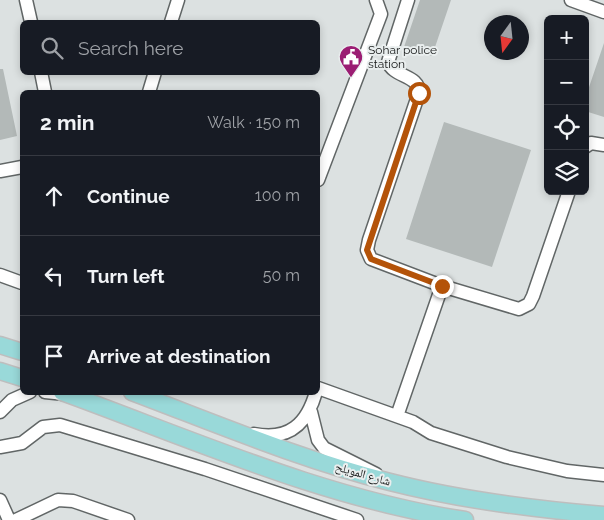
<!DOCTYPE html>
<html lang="en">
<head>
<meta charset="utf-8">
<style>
  :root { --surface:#171b24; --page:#20242c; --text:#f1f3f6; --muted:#9ea1a6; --line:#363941 }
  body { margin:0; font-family:Raleway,"Noto Naskh Arabic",sans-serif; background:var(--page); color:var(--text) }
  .controls { position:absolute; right:15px; top:15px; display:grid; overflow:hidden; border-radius:8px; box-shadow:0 2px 8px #0003 }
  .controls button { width:45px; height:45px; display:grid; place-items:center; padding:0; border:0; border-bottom:1px solid var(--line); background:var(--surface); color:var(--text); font:25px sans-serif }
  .compass { position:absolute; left:484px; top:15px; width:45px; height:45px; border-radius:50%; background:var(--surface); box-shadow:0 2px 8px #0003; rotate:195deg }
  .stop { position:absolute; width:15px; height:15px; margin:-11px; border:4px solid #b45309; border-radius:50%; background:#fff }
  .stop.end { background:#b45309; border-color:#fff; box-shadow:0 1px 5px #0008 }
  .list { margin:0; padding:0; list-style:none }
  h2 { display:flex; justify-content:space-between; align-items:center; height:65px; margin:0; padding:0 20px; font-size:21px }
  h2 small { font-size:16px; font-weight:400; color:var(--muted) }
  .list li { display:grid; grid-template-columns:32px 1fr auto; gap:15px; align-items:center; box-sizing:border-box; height:80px; padding:0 20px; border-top:1px solid var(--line) }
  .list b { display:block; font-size:19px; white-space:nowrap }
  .list em { font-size:16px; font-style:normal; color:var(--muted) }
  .icon { flex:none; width:28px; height:28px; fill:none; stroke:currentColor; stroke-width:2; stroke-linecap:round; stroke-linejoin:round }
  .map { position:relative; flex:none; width:604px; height:520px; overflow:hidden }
  .search { position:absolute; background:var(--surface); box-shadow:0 2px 8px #0003; left:20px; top:20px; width:300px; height:55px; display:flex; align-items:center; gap:12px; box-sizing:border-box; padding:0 18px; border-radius:8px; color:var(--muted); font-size:19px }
  .panel { position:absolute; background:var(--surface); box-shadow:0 2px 8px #0003; left:20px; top:90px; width:300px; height:305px; border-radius:8px }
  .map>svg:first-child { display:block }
  .building { fill:#b3b9b8 }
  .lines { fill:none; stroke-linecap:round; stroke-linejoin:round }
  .minor-casing { stroke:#616666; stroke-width:15 }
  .major-casing { stroke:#bebebe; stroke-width:19 }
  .minor { stroke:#fff; stroke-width:12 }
  .major { stroke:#99d9d9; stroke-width:16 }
  .route { stroke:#b45309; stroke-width:6 }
  .labels { text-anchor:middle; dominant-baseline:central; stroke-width:4; stroke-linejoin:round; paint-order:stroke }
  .poi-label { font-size:12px; fill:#161818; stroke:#e9eeee; text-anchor:start }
  .street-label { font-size:12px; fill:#161818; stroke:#e9eeee }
</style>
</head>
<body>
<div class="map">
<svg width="604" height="520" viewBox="0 0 604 520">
  <rect width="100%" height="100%" fill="#dce1e1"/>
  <path class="building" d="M420 0H451L432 56 404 47Z
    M604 43V117L585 111V99Z
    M0 69H3L17 136 0 140Z
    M444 122 531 150 492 267 406 239Z"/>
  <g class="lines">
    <g class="minor-casing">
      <path id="minor" d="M26 0 31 22
        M408 0 388 62C394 78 419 74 419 93L369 240 367 250 371 259 442 286 519 309 529 304 533 296 569 191
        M571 0 604 12
        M171 22 178 0
        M41 72 45 92
        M149 92 155 72
        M585 147 591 143 604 145
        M0 171 22 167
        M318 180 381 14 376 0
        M0 275 22 283
        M318 388 413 422 431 433 507 457 567 471 604 475
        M45 392 65 394
        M0 412 12 400 30 392
        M311 412 318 440 324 448 376 474
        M397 416 442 286
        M254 434C289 441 307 424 316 392
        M0 447 22 443 43 427 60 425 205 469 357 520
        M0 500 9 520
        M16 520 58 500 73 501 128 520"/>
    </g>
    <g class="major-casing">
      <path id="major" d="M0 345 22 352
        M0 371 22 378
        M62 392C194 440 325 499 465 520
        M132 392C217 424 302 460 390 482 460 500 532 509 604 515"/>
    </g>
    <use href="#minor" class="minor"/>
    <use href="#major" class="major"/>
  </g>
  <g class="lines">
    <path class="route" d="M419 93 367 250 371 259 442 286"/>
  </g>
  <defs>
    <g id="civic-pin" transform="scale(1.25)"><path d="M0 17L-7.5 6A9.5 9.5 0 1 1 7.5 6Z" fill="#9b1d73" stroke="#e9eeee"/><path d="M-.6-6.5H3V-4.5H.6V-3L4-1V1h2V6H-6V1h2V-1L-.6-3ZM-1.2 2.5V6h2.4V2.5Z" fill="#fff"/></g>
  </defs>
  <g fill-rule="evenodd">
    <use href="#civic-pin" x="351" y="57"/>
  </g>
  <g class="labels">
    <g class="poi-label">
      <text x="368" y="50">Sohar police<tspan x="368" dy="14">station</tspan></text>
    </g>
    <g class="street-label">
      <text transform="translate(363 474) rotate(16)">شارع المويلح</text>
    </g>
  </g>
</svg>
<div class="controls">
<button>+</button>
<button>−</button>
<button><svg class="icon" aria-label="locate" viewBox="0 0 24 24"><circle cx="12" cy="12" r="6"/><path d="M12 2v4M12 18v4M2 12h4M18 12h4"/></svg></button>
<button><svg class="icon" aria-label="layers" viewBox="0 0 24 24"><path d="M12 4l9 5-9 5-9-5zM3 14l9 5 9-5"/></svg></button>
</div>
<svg class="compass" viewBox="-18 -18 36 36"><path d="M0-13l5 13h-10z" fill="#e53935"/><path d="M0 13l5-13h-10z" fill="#9ea1a6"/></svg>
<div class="stop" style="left:419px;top:93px"></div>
<div class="stop end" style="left:442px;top:286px"></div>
<div class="search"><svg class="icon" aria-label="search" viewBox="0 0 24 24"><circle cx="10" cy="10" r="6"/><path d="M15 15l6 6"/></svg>Search here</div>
<section class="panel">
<h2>2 min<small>Walk · 150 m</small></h2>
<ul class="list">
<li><svg class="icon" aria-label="ahead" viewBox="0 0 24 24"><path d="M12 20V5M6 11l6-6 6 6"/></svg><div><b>Continue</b></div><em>100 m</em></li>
<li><svg class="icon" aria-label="left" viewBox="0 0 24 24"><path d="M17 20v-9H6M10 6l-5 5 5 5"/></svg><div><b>Turn left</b></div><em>50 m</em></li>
<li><svg class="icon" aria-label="arrive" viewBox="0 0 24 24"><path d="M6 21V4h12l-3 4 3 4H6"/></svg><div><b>Arrive at destination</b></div></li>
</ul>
</section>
</div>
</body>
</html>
